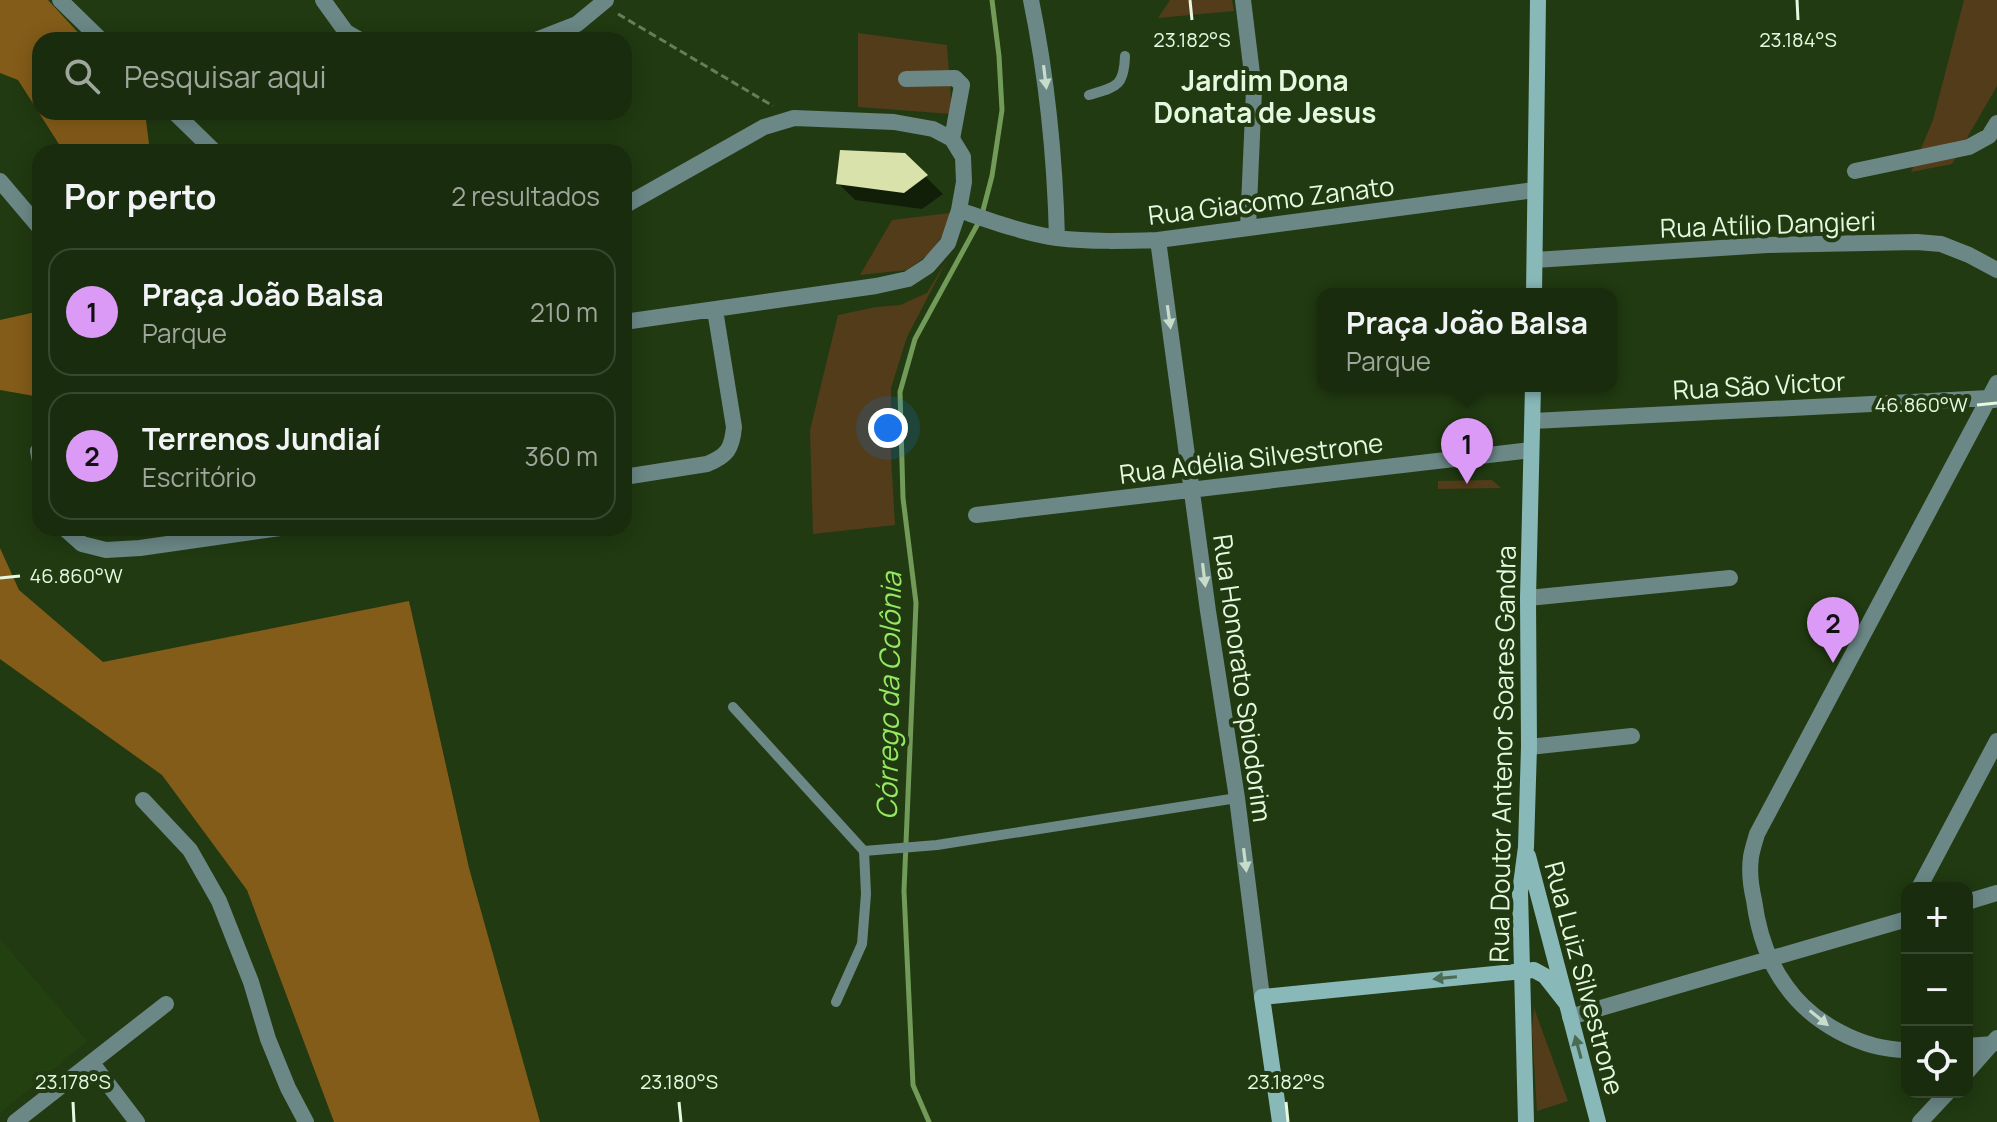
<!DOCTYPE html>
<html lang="pt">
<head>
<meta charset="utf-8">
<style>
  :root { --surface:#192c0d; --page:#223416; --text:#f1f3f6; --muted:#9fa79d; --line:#37482e; --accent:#da9af6 }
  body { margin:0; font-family:Manrope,sans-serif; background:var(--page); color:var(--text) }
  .controls { position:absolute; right:24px; bottom:24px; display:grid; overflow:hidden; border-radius:16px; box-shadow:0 4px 20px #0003 }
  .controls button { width:72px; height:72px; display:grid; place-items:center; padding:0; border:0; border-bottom:2px solid var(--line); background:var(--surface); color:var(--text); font:40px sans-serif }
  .you { position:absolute; left:888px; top:428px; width:28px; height:28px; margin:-20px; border:6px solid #fff; border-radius:50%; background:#1a73e8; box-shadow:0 0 0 12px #1a73e833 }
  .badge { display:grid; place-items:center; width:52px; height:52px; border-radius:50%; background:var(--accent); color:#111; font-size:26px; font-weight:700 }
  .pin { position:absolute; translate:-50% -66px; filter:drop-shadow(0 2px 4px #0008) }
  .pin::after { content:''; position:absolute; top:42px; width:28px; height:24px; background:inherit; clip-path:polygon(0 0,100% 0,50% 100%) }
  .popup { position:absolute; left:1317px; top:288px; width:300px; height:104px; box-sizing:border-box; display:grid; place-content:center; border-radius:16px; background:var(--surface); filter:drop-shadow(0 2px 6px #0005); font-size:26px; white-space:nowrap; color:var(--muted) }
  .popup b { font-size:30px; color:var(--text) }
  .popup::after { content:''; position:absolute; left:50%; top:100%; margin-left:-16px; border:16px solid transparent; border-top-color:var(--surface) }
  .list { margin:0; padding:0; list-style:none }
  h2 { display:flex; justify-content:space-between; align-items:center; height:104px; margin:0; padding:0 32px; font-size:34px }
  h2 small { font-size:26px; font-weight:400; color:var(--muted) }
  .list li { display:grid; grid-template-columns:52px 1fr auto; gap:24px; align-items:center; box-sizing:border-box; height:128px; margin:0 16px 16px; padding:0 16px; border:2px solid var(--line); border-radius:24px }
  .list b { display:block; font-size:30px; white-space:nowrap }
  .list p { margin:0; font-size:26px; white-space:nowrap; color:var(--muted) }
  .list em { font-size:26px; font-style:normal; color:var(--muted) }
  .icon { flex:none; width:44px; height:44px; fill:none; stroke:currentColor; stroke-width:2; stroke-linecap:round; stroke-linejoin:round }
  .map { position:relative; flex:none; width:1997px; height:1122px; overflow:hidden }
  .search { position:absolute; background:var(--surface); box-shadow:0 4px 20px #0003; left:32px; top:32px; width:600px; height:88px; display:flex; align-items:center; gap:20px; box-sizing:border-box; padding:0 28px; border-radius:24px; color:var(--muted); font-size:30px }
  .panel { position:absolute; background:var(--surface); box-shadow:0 4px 20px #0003; left:32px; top:144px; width:600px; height:392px; border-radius:24px }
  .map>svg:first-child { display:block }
  .built { fill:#234110 }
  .green { fill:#533c19 }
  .forest { fill:#845c19 }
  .shadow { fill:#0007 }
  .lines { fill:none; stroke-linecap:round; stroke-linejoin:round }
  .stream { stroke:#729a58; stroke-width:5 }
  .building { fill:#d9e2ab }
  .path { stroke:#677d5a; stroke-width:3; stroke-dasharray:8 4; stroke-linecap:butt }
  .lane { stroke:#6b8887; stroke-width:10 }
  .street { stroke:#6b8887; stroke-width:16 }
  .secondary { stroke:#89b8b8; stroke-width:16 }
  .oneway { fill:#c8dcca }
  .oneway2 { fill:#4b6c54 }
  .ticks { fill:none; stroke:#e7f8e0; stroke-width:3 }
  .labels { text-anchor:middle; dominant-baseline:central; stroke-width:8; stroke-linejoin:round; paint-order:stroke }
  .street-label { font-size:26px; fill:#e7f8e0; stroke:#213a11 }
  .neighbourhood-label { font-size:28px; font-weight:bold; fill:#e7f8e0; stroke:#213a11 }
  .water-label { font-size:28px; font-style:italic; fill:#95e962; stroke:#213a11 }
  .ticks-label { font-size:20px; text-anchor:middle; fill:#e7f8e0; stroke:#213a11; stroke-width:8; stroke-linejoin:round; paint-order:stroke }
</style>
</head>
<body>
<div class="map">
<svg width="1997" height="1122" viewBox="0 0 1997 1122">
  <rect width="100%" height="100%" fill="#213a11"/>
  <path class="built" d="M0 939 87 1041 0 1113Z"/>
  <path class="green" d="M1170 0H1232L1234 11 1158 18Z
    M1964 0H1997V86L1952 164 1911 172 1933 120Z
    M858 33 947 45 952 114 858 107Z
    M950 213 945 232 929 254 907 270 860 275 892 220Z
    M948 258 907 337 891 388V456L895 525 813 534 810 430 838 315 876 307 900 305 927 293Z
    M1492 480 1501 488 1438 489V481Z
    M1534 1008 1568 1101 1537 1111 1532 1030Z"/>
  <path class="forest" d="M0 0H48L85 40H40V112H145L150 152H64L18 80 0 73Z
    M40 311V397L0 390V320Z
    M0 548 19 590 103 662 409 601 469 868 540 1122H334L247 890 162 775 0 659Z"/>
  <path class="shadow" d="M904 155 943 194 922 209 855 200 838 183Z"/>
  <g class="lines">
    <path class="stream" d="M929 1122 913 1085 904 891 916 603 903 498 900 392 915 339 981 218 992 176 1002 110 999 56 992 0"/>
  </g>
  <path class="building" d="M840 150 905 153 928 175 904 193 836 184Z"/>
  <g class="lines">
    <path class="path" d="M618 14 773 106"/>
    <path class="lane" d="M1089 95C1116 87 1124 87 1125 56
      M733 707 864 851 937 845 1237 798
      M836 1002 862 944 866 894 864 851"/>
    <path class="street" d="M60 0 101 40
      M323 0 346 32 360 40
      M1031 0C1047 78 1055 158 1057 238
      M1243 0 1254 90 1248 228
      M536 40 577 24 606 0
      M906 79 955 78 962 85 952 139
      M174 112 215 152
      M1855 171 1969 147 1989 136 1997 123
      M0 181 40 228
      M624 206 764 127 794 118 894 122 933 129 952 139 963 157 964 182 959 210 948 243 928 266 908 279 876 286 624 322
      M959 210C991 221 1023 233 1057 238 1090 242 1125 241 1158 240L1534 190
      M1158 240 1208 611 1237 798 1262 997
      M1535 260 1767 245 1917 242 1941 244 1969 255 1997 270
      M1533 421 1989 398 1994 400
      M38 451 40 461
      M624 477 707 464C727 456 732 449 734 427L715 310
      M976 515 1531 450
      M64 528 82 544 106 550 140 548 280 528
      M1528 598 1730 578
      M1529 747 1632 736
      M143 800 190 850 219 901 251 982 268 1039 288 1088 306 1122
      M1919 888 1997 741
      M1967 902 1997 893
      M1570 1017 1907 919
      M1967 1046 1993 1044
      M1907 1050C1862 1050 1812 1023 1786 986 1768 962 1758 930 1754 900 1751 887 1749 871 1751 857 1752 850 1755 841 1757 834L1997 383
      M92 1063 137 1122
      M1967 1072 1997 1038
      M15 1122 166 1004
      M1920 1122 1948 1092"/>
    <path class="secondary" d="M1534 294 1538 0
      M1528 856 1598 1122
      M1280 1122 1262 997 1534 970 1545 976 1567 1004
      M1526 1122 1520 892 1526 847 1529 747 1528 598 1533 386"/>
  </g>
  <defs><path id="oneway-solid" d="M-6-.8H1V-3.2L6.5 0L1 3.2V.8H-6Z" transform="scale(2)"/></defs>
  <g class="oneway">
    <use href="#oneway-solid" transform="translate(1045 77) rotate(83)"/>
    <use href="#oneway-solid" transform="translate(1169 317) rotate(82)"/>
    <use href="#oneway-solid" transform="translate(1204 575) rotate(83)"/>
    <use href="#oneway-solid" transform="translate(1245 860) rotate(83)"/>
    <use href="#oneway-solid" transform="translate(1819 1018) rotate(39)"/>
  </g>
  <g class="oneway2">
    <use href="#oneway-solid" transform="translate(1445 978) rotate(174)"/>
    <use href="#oneway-solid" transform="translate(1578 1047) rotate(-105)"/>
  </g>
  <path class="ticks" d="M1190 0 1192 20M1797 0 1798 20M1977 405 1997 403M0 578 20 576M73 1102 74 1122M679 1102 681 1122M1286 1102 1288 1122"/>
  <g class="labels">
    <g class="street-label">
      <text transform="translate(1271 200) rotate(-7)">Rua Giacomo Zanato</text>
      <text transform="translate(1768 224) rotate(-2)">Rua Atílio Dangieri</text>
      <text transform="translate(1759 385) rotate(-3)">Rua São Victor</text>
      <text transform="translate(1251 458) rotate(-7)">Rua Adélia Silvestrone</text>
      <text transform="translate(1243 678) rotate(82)">Rua Honorato Spiodorim</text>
      <text transform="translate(1502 754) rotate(-89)">Rua Doutor Antenor Soares Gandra</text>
      <text transform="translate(1585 978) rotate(75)">Rua Luiz Silvestrone</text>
    </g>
    <g class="neighbourhood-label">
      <text x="1265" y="80">Jardim Dona<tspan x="1265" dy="32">Donata de Jesus</tspan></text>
    </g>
    <g class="water-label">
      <text transform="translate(888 696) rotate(-89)">Córrego da Colônia</text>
    </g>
  </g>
  <g class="ticks-label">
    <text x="1192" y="47">23.182°S</text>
    <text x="1798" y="47">23.184°S</text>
    <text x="1921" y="412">46.860°W</text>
    <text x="76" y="583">46.860°W</text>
    <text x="73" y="1089">23.178°S</text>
    <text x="679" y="1089">23.180°S</text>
    <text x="1286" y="1089">23.182°S</text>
  </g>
</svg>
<div class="controls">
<button>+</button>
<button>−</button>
<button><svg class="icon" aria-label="locate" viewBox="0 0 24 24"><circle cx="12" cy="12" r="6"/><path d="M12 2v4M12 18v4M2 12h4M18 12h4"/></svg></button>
</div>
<div class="you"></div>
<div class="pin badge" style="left:1467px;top:484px">1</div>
<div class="popup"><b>Praça João Balsa</b>Parque</div>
<div class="pin badge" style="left:1833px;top:663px">2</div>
<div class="search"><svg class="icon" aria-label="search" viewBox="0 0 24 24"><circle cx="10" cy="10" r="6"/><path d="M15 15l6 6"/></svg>Pesquisar aqui</div>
<section class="panel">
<h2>Por perto<small>2 resultados</small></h2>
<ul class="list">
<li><span class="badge">1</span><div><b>Praça João Balsa</b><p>Parque</p></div><em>210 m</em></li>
<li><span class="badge">2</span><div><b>Terrenos Jundiaí</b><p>Escritório</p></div><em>360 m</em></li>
</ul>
</section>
</div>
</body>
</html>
